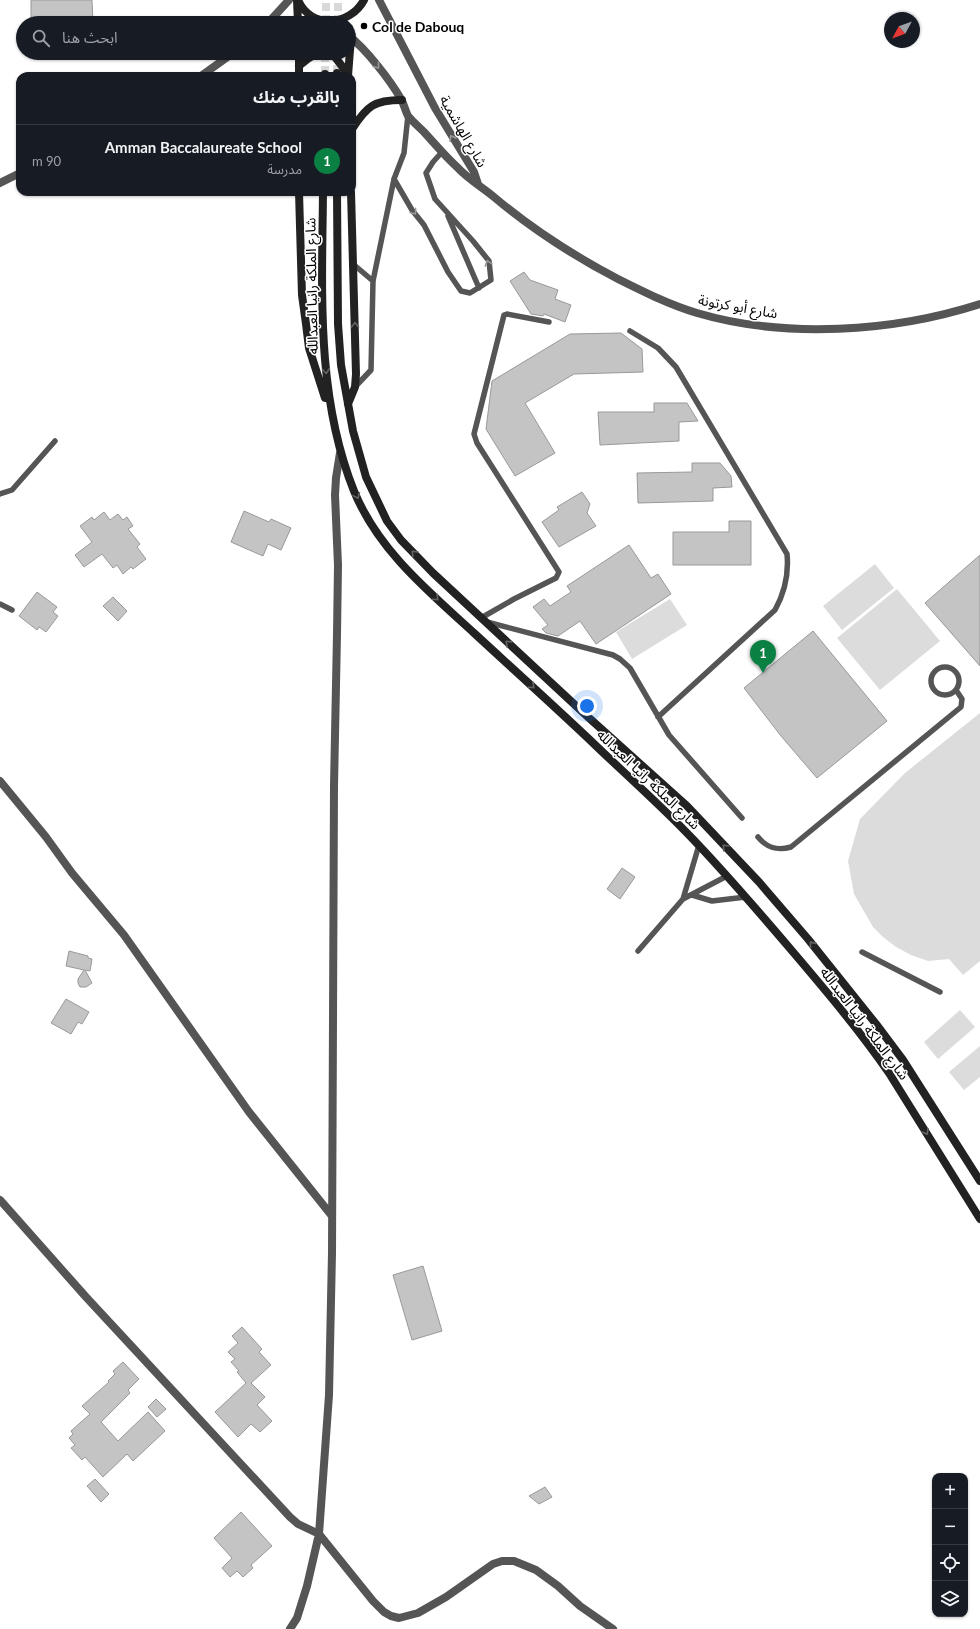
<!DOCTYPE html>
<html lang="ar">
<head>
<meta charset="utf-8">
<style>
  :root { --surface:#171b24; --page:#20242c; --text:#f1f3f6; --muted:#9ea1a6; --line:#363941; --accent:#0b8043 }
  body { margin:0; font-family:Lato,"Noto Sans Arabic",sans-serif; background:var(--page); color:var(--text); direction:rtl }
  .controls { position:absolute; right:12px; bottom:12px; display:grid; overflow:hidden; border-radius:8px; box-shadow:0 1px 3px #0004 }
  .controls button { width:36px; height:36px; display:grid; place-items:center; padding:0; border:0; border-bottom:1px solid var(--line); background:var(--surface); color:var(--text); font:20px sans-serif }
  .compass { position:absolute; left:884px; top:12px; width:36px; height:36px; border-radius:50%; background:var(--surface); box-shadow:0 1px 3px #0004; rotate:229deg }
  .you { position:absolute; left:587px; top:706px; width:14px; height:14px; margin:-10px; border:3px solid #fff; border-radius:50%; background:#1a73e8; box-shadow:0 0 0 6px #1a73e833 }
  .badge { display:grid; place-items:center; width:26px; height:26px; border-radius:50%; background:var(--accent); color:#fff; font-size:13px; font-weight:700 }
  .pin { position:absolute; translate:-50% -33px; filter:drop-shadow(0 1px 2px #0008) }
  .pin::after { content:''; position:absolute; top:21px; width:14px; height:12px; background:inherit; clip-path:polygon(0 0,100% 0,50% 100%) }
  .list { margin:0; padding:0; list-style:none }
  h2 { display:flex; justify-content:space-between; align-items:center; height:52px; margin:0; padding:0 16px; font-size:17px }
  h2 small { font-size:13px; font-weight:400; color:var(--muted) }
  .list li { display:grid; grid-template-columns:26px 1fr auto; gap:12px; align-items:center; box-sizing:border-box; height:72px; padding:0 16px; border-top:1px solid var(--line) }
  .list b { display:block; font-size:15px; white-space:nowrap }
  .list p { margin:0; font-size:13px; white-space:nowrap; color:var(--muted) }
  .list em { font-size:13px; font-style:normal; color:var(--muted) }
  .icon { flex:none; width:22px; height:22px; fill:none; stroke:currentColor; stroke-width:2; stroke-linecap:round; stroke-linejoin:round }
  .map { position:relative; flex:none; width:980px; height:1629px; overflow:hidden; direction:ltr }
  .search { position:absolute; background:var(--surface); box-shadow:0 1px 3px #0004; left:16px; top:16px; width:340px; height:44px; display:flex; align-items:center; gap:10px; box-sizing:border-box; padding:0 14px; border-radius:22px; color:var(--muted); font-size:15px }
  .panel { position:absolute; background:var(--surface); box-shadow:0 1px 3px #0004; left:16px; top:72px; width:340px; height:124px; border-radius:12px; direction:rtl }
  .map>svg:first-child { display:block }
  .green { fill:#dcdcdc }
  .building { fill:#c4c4c4; stroke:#999 }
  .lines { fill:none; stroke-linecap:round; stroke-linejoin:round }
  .secondary-tunnel { stroke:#d9d9d9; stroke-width:8; stroke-dasharray:8 4; stroke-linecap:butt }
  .lane { stroke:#555; stroke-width:5.5 }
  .street { stroke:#555; stroke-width:8 }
  .secondary { stroke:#222; stroke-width:8 }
  .oneway { stroke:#999 }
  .oneway2 { stroke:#646464 }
  .poi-dot { fill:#000; stroke:#fff; stroke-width:1.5 }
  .labels { text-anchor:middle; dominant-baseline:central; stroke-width:3; stroke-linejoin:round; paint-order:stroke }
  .poi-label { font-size:14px; font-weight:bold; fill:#000; stroke:#fff; text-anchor:start }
  .street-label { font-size:14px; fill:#000; stroke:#fff }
</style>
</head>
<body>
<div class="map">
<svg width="980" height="1629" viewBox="0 0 980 1629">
  <rect width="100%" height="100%" fill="#fff"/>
  <path class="green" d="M875 564 894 588 842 630 823 606Z
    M897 589 940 641 880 690 837 638Z
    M670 599 687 625 632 659 616 632Z
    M980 713V961L963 975 949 959 928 961 911 955 896 947 883 937 873 927 854 894 848 861 860 819 905 773Z
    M960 1010 975 1027 938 1059 924 1042Z
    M980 1046V1077L964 1090 949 1072Z"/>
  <path class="building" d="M31 0H92L93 23H74L73 20 31 19Z
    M524 272 530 280 558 290 555 299 571 305 565 322 544 314 543 316 531 314 510 281Z
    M621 333 642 349 643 372 574 374 525 403 555 453 515 476 486 429 492 381 570 334Z
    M654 403H687L698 421 679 422V441L600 445 598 412H654Z
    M692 463H720L731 476 732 487 713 488V501L638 503 637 473 692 472Z
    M582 492 590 504 587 513 596 526 559 547 542 522 559 510 557 507Z
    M244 511 269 522 271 519 291 528 281 550 268 544 263 556 231 542Z
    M104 512 110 520 118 514 123 520 127 517 133 526 128 529 140 544 137 547 146 559 133 569 131 567 123 574 117 565 113 568 102 554 84 567 75 555 92 542 80 526 92 517 94 520Z
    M729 521H751V565H673V532H729Z
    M629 545 651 578 658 574 671 594 596 644 580 621 558 636 546 633 542 629 548 625 533 607 544 599 550 606 571 592 567 586Z
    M980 555V666L925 603Z
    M37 592 57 607 53 612 58 616 46 632 39 627 37 630 19 616Z
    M113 597 127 611 118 621 103 606Z
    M813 631 887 721 817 778 781 736 744 688Z
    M622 868 635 877 620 899 607 889Z
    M69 951 88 956V958L92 959 90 971 85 970 92 983 86 987H80L78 983V979L84 970 66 966Z
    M66 999 89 1012 82 1024 78 1022 71 1034 51 1023Z
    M423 1266 442 1331 412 1340 393 1275Z
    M242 1327 262 1349 259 1352 271 1365 251 1383 265 1397 257 1405 272 1421 260 1432 251 1424 238 1437 215 1412 246 1383 237 1372 239 1371 231 1362 235 1359 228 1352 238 1343 232 1336Z
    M123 1362 139 1379 128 1390 130 1393 101 1422 118 1441 148 1412 165 1431 133 1461 127 1454 103 1477 85 1457 82 1460 71 1448 75 1445 69 1438 73 1434 71 1431 90 1414 82 1406 109 1382 108 1381 115 1374 113 1371Z
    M156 1399 166 1409 157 1417 148 1407Z
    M95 1479 109 1494 101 1502 87 1486Z
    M545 1487 552 1497 539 1504 529 1496Z
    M241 1512 272 1546 251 1565 253 1568 243 1577 237 1571 230 1577 222 1568 232 1558 214 1538Z"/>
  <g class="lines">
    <path class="secondary-tunnel" d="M326 23V0
      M338 23V0
      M337 73V53
      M325 74V53"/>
    <path class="lane" d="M394 179 412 210 424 225 448 272 461 291 470 293 491 280 489 261 473 241 435 199 426 173 433 162 442 152
      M448 216 479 288
      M353 264 373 281
      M630 331 658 348 676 367 787 554C789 575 785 592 775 610L658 717
      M355 387 371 370 373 281 394 179 404 153 408 115
      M0 494 12 490 55 441
      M0 604 12 610
      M481 618 514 599 556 578 559 572 477 443 474 434 504 315 507 314 549 322
      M487 622 613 655 620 659 630 668 669 735 742 818
      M931 681a14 14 0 1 1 28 0a14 14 0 1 1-28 0Z
      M758 837C767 848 777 851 791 847L961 707 962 699 956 690
      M692 895 712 901 746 897
      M683 899 699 845
      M638 951 683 899 727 876
      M862 952 940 992"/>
    <path class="street" d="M379 0 435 108 474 172 478 184
      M268 23 289 0
      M349 36C366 49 390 80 401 99 404 104 405 110 408 116 412 121 419 127 424 132 435 144 445 156 457 167 468 179 482 187 494 197 533 230 574 256 618 279 644 292 670 305 697 313 785 339 893 332 980 304
      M201 76 233 53
      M0 183 20 173
      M0 781 46 837 72 873 124 935 249 1112 332 1216
      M0 1200 86 1297 290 1517 298 1524 319 1534 373 1601 384 1612 391 1616 399 1618 418 1613 446 1597 493 1564 502 1561H514L536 1570 558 1586 580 1606 613 1629
      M290 1629 297 1618 307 1586 319 1534 329 1395 332 1253 334 786 337 634 338 565 335 495 336 478 340 453"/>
    <path class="secondary" d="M297 0 298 23
      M298 0C311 30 350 26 364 0
      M324 53 335 57 348 74
      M299 66 309 58 317 53
      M337 73V76
      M299 76V53
      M325 76V74
      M348 76 351 37 349 28
      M352 129C367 106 374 100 402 100
      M299 192 302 295 306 324 309 348 325 398
      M323 192C322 293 316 396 354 491 378 550 428 591 474 633 513 669 553 705 591 741 623 772 656 801 687 833 724 871 759 912 793 952 827 992 860 1031 889 1073L980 1219
      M337 192 338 324 341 365 353 431 366 477 387 521 401 540 433 573 588 717 687 806 759 882 808 939 876 1024 903 1060 980 1181
      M348 404 355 387 356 374 351 192"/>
  </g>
  <defs><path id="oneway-chevron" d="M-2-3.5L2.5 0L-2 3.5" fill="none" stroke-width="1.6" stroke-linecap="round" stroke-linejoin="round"/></defs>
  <g class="oneway">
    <use href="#oneway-chevron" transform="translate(377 66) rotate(52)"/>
    <use href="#oneway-chevron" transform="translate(452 138) rotate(-121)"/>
    <use href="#oneway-chevron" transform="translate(414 212) rotate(53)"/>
    <use href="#oneway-chevron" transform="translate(488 263) rotate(-108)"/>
  </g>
  <g class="oneway2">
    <use href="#oneway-chevron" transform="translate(355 325) rotate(-90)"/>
    <use href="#oneway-chevron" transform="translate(326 371) rotate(86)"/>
    <use href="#oneway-chevron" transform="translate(357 496) rotate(66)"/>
    <use href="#oneway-chevron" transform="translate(414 553) rotate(-134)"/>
    <use href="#oneway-chevron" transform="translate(436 598) rotate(43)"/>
    <use href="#oneway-chevron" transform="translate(508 643) rotate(-136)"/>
    <use href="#oneway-chevron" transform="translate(532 686) rotate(42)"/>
    <use href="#oneway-chevron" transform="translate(725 847) rotate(-133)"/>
    <use href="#oneway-chevron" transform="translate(812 944) rotate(-129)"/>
    <use href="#oneway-chevron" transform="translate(926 1132) rotate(59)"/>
  </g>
  <circle class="poi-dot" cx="364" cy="26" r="4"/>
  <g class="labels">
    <g class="poi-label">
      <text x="372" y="26">Col de Dabouq</text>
    </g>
    <g class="street-label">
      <text transform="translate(464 131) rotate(60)">شارع الهاشمية</text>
      <text transform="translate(311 286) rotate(-91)">شارع الملكة رانيا العبدالله</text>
      <text transform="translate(738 306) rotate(10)">شارع أبو كرتونة</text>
      <text transform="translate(649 779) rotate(44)">شارع الملكة رانيا العبدالله</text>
      <text transform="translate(865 1023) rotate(53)">شارع الملكة رانيا العبدالله</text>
    </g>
  </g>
</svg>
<div class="controls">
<button>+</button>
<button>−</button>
<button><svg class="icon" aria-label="locate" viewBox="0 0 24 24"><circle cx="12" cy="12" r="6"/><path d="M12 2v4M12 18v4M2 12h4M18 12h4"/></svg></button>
<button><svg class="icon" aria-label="layers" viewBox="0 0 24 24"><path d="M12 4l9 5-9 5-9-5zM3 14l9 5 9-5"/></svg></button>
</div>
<svg class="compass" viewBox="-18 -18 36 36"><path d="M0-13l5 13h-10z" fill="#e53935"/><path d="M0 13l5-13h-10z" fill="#9ea1a6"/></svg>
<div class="you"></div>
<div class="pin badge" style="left:763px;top:673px">1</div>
<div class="search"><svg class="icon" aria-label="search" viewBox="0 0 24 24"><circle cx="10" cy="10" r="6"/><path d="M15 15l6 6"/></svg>ابحث هنا</div>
<section class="panel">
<h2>بالقرب منك<small></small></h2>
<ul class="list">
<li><span class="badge">1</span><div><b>Amman Baccalaureate School</b><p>مدرسة</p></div><em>90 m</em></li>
</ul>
</section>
</div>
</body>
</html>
